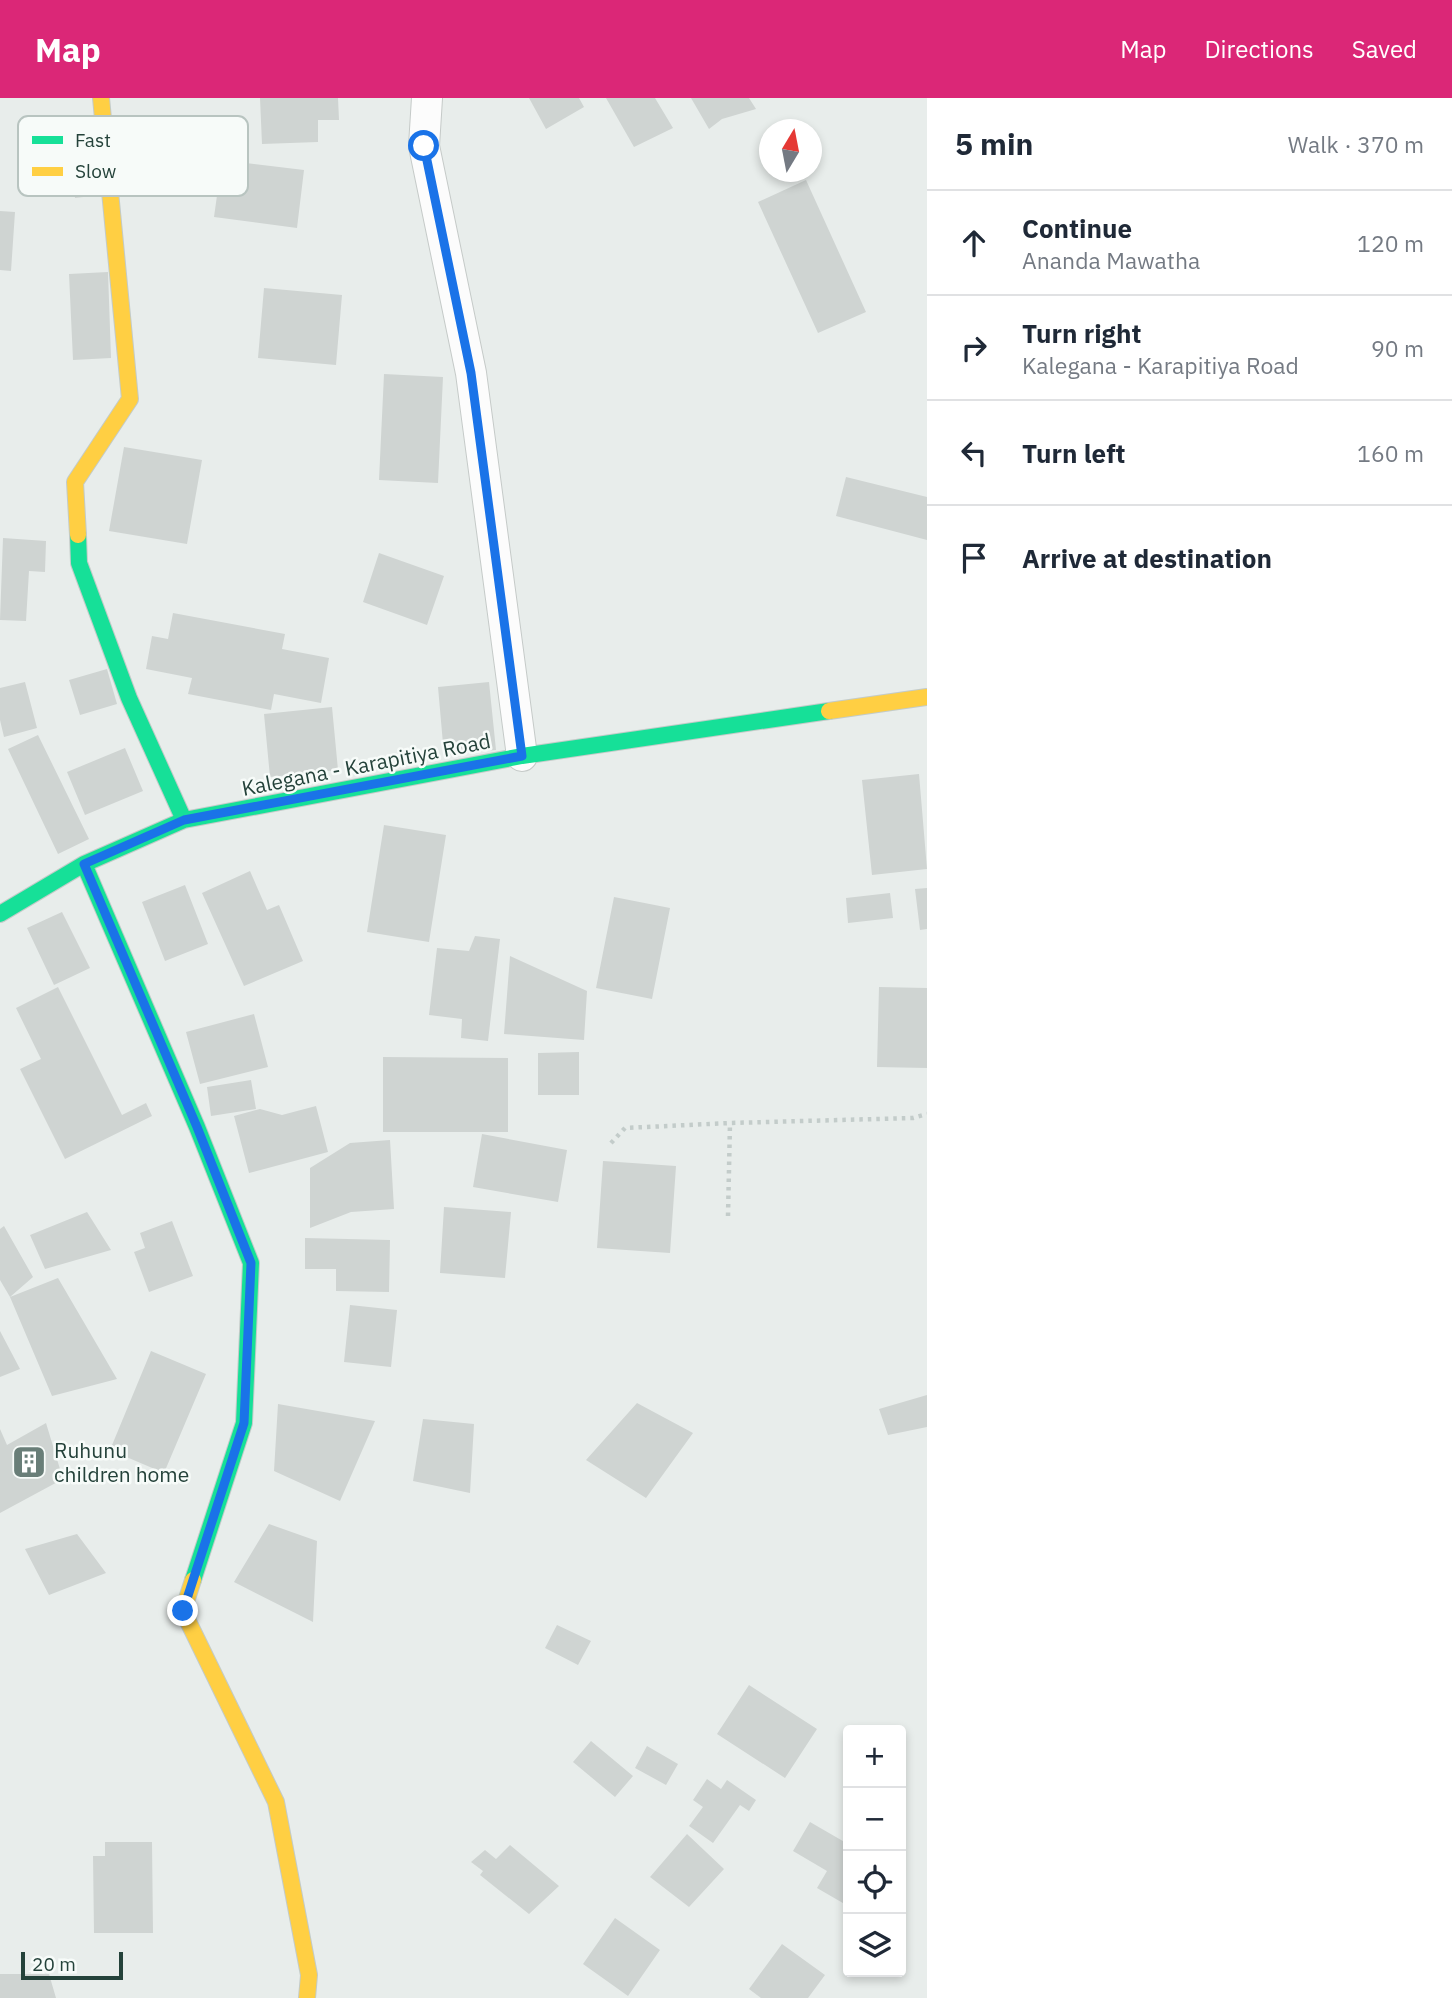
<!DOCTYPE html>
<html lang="en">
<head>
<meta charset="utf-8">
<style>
  :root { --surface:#fff; --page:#f6f6f7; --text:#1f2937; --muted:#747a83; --line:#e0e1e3; --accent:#db2777 }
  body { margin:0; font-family:"IBM Plex Sans",sans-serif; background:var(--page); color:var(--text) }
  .controls { position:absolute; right:21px; bottom:21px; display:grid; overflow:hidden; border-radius:7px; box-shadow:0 4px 10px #0003 }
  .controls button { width:63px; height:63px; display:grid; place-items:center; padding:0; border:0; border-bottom:2px solid var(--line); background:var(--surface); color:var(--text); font:35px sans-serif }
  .compass { position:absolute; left:759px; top:21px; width:63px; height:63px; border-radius:50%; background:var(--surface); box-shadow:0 4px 10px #0003; rotate:10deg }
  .scale { position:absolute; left:21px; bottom:18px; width:102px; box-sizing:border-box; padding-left:7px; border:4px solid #24423a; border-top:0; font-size:19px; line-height:24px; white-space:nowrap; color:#24423a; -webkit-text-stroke:5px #f7fbf9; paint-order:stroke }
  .stop { position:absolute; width:21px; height:21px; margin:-16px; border:5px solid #1a73e8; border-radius:50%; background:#fff }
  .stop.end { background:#1a73e8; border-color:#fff; box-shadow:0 2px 7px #0008 }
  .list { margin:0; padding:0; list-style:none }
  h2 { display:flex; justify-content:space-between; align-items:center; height:91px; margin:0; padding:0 28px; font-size:30px }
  h2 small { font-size:23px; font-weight:400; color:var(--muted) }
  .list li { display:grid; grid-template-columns:46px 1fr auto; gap:21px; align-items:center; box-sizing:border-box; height:105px; padding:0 28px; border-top:2px solid var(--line) }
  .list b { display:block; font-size:26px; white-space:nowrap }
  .list p { margin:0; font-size:23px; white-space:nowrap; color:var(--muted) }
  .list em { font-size:23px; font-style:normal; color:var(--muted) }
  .icon { flex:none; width:38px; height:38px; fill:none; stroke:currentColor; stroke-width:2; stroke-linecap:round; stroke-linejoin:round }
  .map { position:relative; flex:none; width:927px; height:1900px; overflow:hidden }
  header { display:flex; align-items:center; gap:42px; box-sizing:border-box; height:98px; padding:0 35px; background:var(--accent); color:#fff }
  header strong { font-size:33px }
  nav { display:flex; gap:38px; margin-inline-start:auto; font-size:24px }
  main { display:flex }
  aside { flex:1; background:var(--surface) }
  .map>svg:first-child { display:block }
  .building { fill:#cfd4d2 }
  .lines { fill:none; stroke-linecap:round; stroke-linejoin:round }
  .street-casing { stroke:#c5cac8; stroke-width:32 }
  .fast-casing { stroke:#c3cbc8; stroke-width:18 }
  .slow-casing { stroke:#c3cbc8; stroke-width:18 }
  .path { stroke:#c3ccca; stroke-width:4.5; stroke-dasharray:3.5 5; stroke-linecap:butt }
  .street { stroke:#fcfcfc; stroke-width:30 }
  .fast { stroke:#16e098; stroke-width:16 }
  .slow { stroke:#ffcf43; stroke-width:16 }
  .route { stroke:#1a73e8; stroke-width:9 }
  .labels { text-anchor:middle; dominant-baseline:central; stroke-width:5; stroke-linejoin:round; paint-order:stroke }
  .street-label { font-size:21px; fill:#24423a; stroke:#f7fbf9 }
  .poi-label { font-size:21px; fill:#24423a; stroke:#f7fbf9; text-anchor:start }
  .key { fill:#f7fbf9; stroke:#b8c4c0; stroke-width:2 }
  .key-label { font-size:19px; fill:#24423a }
</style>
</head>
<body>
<header>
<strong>Map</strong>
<nav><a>Map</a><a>Directions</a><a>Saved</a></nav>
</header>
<main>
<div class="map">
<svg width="927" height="1900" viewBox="0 0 927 1900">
  <rect width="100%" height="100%" fill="#e8edeb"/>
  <path class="building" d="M260 0H338L339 22H318V44L262 46Z
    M529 0H579L584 9 546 31Z
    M606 0H655L673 30 634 49Z
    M691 0H749L756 11 722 21 709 31Z
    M102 44 108 96 75 100 74 87 58 88 56 68 81 65 79 47Z
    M222 62 304 72 297 130 214 119Z
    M806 82 866 214 818 235 758 104Z
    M0 113 15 114 11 173 0 172Z
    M108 174 111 260 73 262 69 176Z
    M264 190 342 197 336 267 258 260Z
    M384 276 443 279 438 385 379 382Z
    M124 349 202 362 187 446 109 433Z
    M846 379 927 399V442L836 418Z
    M3 440 46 443 45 474 29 473 26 523 0 522Z
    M379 455 444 478 427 527 363 504Z
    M173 515 285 536 282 551 329 560 321 605 274 596 271 612 188 596 192 580 146 571 152 538 168 541Z
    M107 571 117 606 80 617 69 582Z
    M25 584 37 630 4 639 0 622V590Z
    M489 584 496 652 444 657 438 589Z
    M332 609 338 672 270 679 264 616Z
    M38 637 89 741 58 756 8 651Z
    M125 650 143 693 85 717 67 674Z
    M919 676 927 771 872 777 862 682Z
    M384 727 446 737 429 844 367 834Z
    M250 773 267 812 279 807 303 863 244 888 202 795Z
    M185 787 208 846 165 863 142 804Z
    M927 790V831L920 832 915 791Z
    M890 795 893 820 848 825 846 800Z
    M614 799 670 810 652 901 596 890Z
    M62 814 90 870 54 887 27 830Z
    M475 838 500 841 488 943 461 940 462 921 429 917 437 850 469 853Z
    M510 858 587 893 584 942 504 936Z
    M58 889 122 1017 146 1005 152 1018 65 1061 20 971 41 961 16 910Z
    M879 889 927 890V970L877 969Z
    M254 916 268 969 200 986 186 934Z
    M579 954V997H538V955Z
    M383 959 508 960V1034H383Z
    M251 982 256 1011 211 1018 207 989Z
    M316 1008 328 1054 249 1075 234 1018 260 1011 282 1017Z
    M482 1036 567 1052 558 1104 473 1089Z
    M390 1042 394 1111 351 1114 310 1130V1070L350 1045Z
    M603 1063 676 1068 670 1155 597 1150Z
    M444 1109 511 1114 505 1180 440 1175Z
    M87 1114 111 1152 45 1171 30 1137Z
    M172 1123 193 1178 149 1194 134 1154 145 1150 140 1135Z
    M4 1128 33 1179 10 1199 0 1182V1131Z
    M305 1140 390 1142 389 1194 336 1193V1171H305Z
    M58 1180 117 1281 52 1298 10 1199Z
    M350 1207 397 1212 391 1269 344 1264Z
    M0 1233 20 1271 0 1279Z
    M151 1253 206 1276 164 1375 110 1352Z
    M927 1297V1329L888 1337 879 1311Z
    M637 1305 693 1335 646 1400 586 1362Z
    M278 1306 375 1323 340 1403 274 1373Z
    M423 1321 474 1326 470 1395 413 1383Z
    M46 1325 63 1381 0 1415V1331L7 1347Z
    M269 1426 317 1443 313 1524 234 1484Z
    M77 1436 106 1475 49 1497 25 1451Z
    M557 1527 591 1543 578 1567 545 1550Z
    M749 1587 817 1631 785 1680 717 1636Z
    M591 1643 633 1678 615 1699 573 1664Z
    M647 1648 678 1666 666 1687 635 1670Z
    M707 1681 721 1691 727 1682 756 1702 749 1713 740 1707 713 1745 689 1728 703 1709 693 1702Z
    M810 1724 848 1746V1808L817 1790 827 1773 793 1753Z
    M687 1736 724 1771 689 1809 650 1779Z
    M105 1744H152L153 1835H94L93 1758H105Z
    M510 1747 559 1788 529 1816 480 1777 483 1773 471 1764 485 1752 496 1761Z
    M615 1820 660 1852 628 1898 583 1866Z
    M782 1846 825 1877 808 1900H761L749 1891Z
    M0 1876H49L56 1900H0Z"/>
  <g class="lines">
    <g class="street-casing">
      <path id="street" d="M427 0 424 48 471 275 522 658"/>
    </g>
    <g class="fast-casing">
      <path id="fast" d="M78 437 79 465 129 600 184 722
        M84 766 197 1029 251 1165 244 1325 193 1482
        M0 816 84 766 184 722 522 658 829 613"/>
    </g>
    <g class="slow-casing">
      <path id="slow" d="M78 437 75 384 130 301 101 0
        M829 613 927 599
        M193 1482 183 1513 276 1704 309 1877 307 1900"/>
    </g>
    <path class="path" d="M611 1045 625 1030 730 1025 913 1020 927 1016
      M728 1118 730 1025"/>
    <use href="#street" class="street"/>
    <use href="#fast" class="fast"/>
    <use href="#slow" class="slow"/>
  </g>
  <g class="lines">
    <path class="route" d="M183 1513 244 1325 251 1165 197 1029 84 766 184 722 522 658 471 275 424 48"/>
  </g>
  <defs>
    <g id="building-square" transform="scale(1.75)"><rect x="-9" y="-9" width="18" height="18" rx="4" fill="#697e78" stroke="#f7fbf9"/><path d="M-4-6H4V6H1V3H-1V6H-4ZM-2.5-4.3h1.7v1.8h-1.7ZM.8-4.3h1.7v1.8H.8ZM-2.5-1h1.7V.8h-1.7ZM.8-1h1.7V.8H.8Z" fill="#fff"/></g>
  </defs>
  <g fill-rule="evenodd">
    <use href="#building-square" x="29" y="1364"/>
  </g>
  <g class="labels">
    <g class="street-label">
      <text transform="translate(366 666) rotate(-11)">Kalegana - Karapitiya Road</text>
    </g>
    <g class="poi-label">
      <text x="54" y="1352">Ruhunu<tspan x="54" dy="24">children home</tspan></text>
    </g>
  </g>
  <rect x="18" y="18" width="230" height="80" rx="10" class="key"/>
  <rect x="32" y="38" width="31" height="8" fill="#16e098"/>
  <rect x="32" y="69" width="31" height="9" fill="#ffcf43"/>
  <g class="key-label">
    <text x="75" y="49">Fast</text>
    <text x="75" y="80">Slow</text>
  </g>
</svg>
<div class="controls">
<button>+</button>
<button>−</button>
<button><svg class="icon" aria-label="locate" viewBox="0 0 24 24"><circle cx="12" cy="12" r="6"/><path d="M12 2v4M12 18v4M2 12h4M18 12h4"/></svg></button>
<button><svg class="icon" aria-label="layers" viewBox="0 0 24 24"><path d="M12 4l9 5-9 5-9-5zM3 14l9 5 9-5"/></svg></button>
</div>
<svg class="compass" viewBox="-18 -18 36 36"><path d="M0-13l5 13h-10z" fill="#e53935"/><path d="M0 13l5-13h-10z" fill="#747a83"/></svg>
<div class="scale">20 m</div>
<div class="stop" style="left:424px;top:48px"></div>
<div class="stop end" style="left:183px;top:1513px"></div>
</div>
<aside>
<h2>5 min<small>Walk · 370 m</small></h2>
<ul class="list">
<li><svg class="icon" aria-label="ahead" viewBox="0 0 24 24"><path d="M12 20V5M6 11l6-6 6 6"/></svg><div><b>Continue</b><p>Ananda Mawatha</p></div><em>120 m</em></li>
<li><svg class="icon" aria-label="right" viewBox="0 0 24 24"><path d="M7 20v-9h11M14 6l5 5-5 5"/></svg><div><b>Turn right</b><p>Kalegana - Karapitiya Road</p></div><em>90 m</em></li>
<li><svg class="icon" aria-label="left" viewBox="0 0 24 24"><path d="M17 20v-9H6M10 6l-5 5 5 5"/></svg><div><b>Turn left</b></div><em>160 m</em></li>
<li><svg class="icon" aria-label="arrive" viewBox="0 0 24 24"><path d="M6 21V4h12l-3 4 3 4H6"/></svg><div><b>Arrive at destination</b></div></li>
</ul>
</aside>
</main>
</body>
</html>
